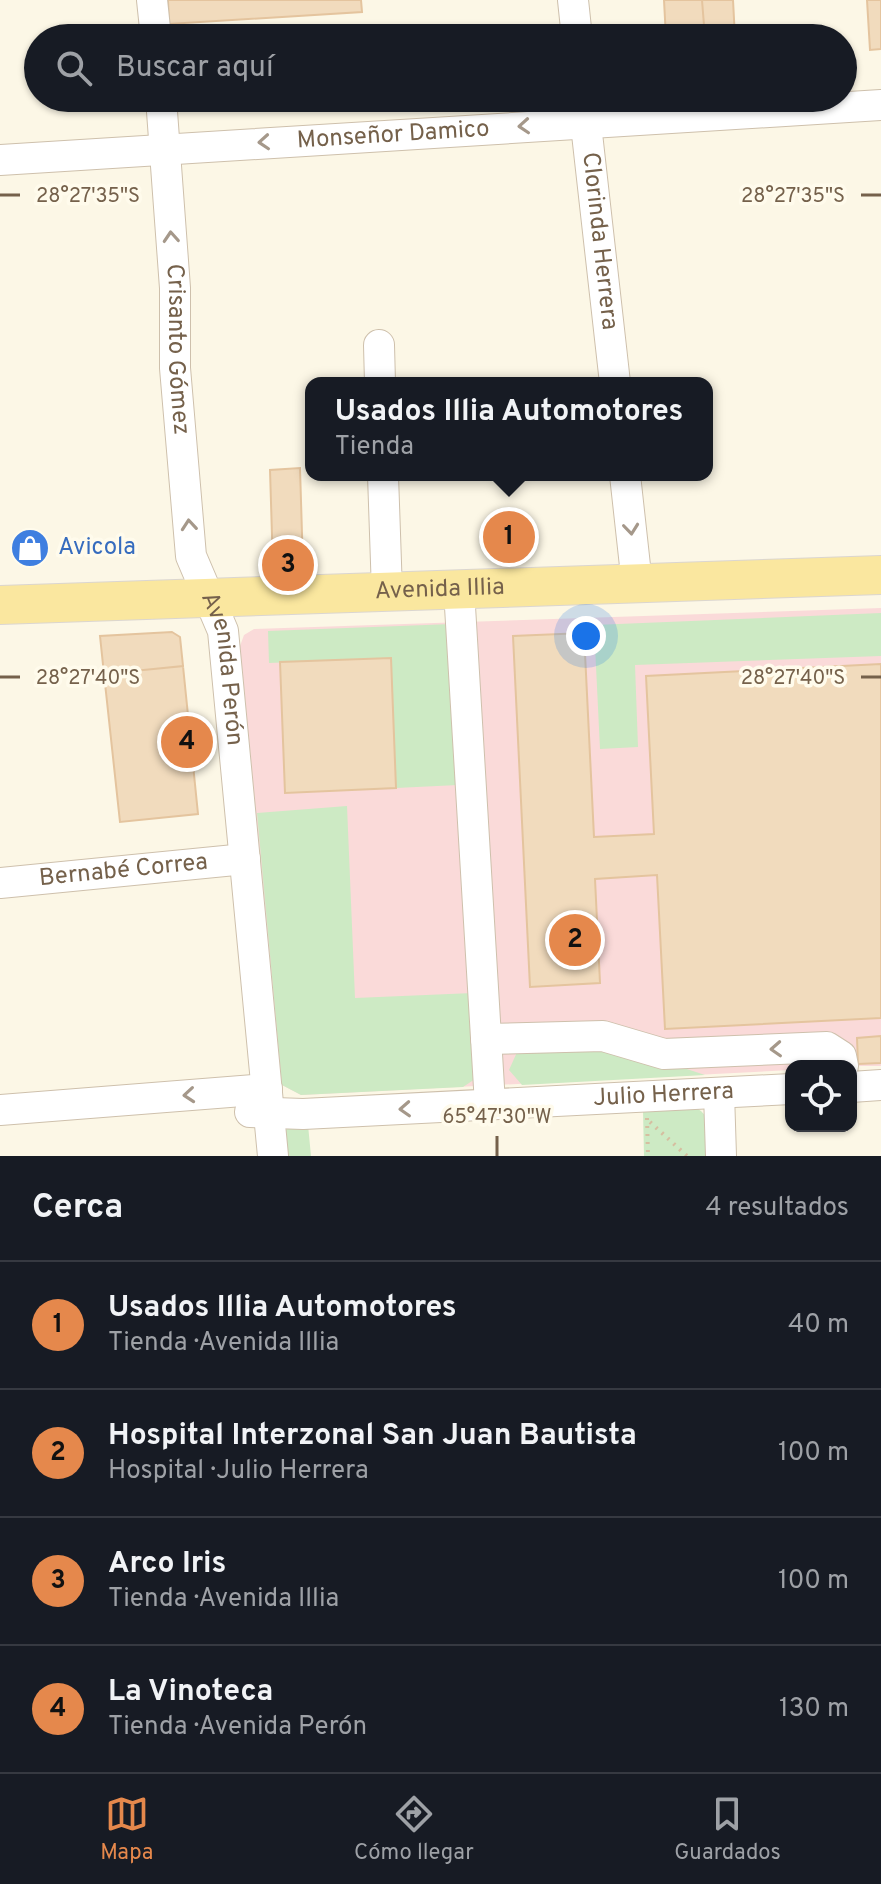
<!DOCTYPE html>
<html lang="es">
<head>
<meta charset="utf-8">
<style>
  :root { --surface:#171b24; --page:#20242c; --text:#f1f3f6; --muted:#9ea1a6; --line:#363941; --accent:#e5884c }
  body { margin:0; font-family:Overpass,sans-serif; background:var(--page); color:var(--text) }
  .controls { position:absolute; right:24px; bottom:24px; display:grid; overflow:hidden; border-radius:16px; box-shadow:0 2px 6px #0004 }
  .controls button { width:72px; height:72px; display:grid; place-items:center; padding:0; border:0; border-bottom:2px solid var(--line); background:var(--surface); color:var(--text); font:40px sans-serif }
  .you { position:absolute; left:586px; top:636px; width:28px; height:28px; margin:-20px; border:6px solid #fff; border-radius:50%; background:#1a73e8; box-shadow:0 0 0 12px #1a73e833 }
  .badge { display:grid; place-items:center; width:52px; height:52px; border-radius:50%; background:var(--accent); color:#111; font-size:26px; font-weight:700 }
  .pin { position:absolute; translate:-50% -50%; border:4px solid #fff; box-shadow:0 2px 8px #0006 }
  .popup { position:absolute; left:305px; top:377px; width:408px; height:104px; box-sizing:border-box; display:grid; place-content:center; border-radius:16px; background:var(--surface); filter:drop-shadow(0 2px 6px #0005); font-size:26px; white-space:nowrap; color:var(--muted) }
  .popup b { font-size:30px; color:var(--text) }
  .popup::after { content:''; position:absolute; left:50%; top:100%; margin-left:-16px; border:16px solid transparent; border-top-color:var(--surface) }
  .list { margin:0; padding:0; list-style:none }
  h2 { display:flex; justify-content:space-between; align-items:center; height:104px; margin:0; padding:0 32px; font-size:34px }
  h2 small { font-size:26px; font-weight:400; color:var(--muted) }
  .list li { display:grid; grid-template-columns:52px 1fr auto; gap:24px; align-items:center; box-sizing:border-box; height:128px; padding:0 32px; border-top:2px solid var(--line) }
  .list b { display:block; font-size:30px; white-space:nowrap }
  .list p { margin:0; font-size:26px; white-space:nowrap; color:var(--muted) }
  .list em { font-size:26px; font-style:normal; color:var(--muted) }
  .icon { flex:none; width:44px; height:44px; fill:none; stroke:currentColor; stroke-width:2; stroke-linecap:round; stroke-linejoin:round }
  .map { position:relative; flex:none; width:881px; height:1156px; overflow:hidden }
  .search { position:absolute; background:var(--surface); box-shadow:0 2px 6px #0004; left:24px; right:24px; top:24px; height:88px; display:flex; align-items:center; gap:20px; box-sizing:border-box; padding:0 28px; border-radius:44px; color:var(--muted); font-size:30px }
  .sheet { height:616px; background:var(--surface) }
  nav { display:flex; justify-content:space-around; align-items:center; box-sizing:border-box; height:112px; border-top:2px solid var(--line); background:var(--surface); font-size:22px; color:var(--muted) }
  nav a { display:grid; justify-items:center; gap:4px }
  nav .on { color:var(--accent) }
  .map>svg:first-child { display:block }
  .medical { fill:#fadad9 }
  .green { fill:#cdeac4 }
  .building { fill:#f1dbbd; stroke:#e4c49e; stroke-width:2 }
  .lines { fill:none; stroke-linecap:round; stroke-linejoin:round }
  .minor-casing { stroke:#cec0ac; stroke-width:32 }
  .major-casing { stroke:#dbd6d0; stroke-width:40 }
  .path { stroke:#d6bea0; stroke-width:4; stroke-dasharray:2 6; stroke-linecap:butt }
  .minor { stroke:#fff; stroke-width:30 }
  .major { stroke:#fae79f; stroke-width:38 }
  .oneway { stroke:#a5988a }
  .ticks { fill:none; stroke:#75614b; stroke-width:3 }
  .labels { text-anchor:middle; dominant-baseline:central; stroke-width:7; stroke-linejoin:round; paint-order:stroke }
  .street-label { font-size:24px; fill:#75614b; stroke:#fffbec }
  .shop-label { font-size:24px; fill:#366cbe; stroke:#fffbec; text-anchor:start }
  .ticks-label { font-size:20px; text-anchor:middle; fill:#75614b; stroke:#fffbec; stroke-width:7; stroke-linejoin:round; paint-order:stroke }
</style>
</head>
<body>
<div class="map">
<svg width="881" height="1156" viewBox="0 0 881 1156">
  <rect width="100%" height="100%" fill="#fcf7e6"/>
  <path class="medical" d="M881 608V1066H791V1070L301 1095 282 1085 240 646 244 635 254 629Z"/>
  <path class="green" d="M881 613V656L635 665 638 747 600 749 594 625Z
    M452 624 458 785 396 788 391 658 269 663 268 631Z
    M347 806 355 998 473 993 478 1077 463 1087 301 1095 282 1085 257 813Z
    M620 1047 705 1075 522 1085 509 1070 518 1050Z
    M698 1109C713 1117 708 1141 709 1156H644L643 1110Z
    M294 1125H308L311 1156H281L284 1131Z"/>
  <path class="building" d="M168 0H361L362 12 169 24Z
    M664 0H702L705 38H666Z
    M702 0H733L735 38H705Z
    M867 0H881V49L870 50Z
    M300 468 303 567 273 568 270 470Z
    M172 632 180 637 183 666 104 674 100 636Z
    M584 633 594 837 654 834 646 676 881 664V1018L665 1029 657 875 595 879 600 983 530 987 513 636Z
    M391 658 396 788 285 793 280 662Z
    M183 666 198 814 120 822 104 674Z
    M881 1036V1063L858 1064 857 1038Z"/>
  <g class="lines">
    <g class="minor-casing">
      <g id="minor">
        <path d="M152 0 156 38"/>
        <path d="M573 0 577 38"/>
        <path id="s1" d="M161 98 175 288V368L191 556 223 631 273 1156"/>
        <path id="s2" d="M583 98 615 383"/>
        <path id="s3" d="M0 160 881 105"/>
        <path d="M379 345 380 383"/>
        <path d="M383 475 387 592"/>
        <path d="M625 475 637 584"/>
        <path d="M459 590 490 1104"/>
        <path id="s4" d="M0 883 245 859"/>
        <path d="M486 1039 603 1036 664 1054 827 1047 841 1056 843 1066"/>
        <path d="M851 1087 881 1085"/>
        <path d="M719 1093 721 1156"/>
        <path d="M0 1110 267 1089"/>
        <path id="s5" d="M250 1112 303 1114 791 1089"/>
      </g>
    </g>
    <g class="major-casing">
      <g id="major">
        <path id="s6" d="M0 605 881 575"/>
      </g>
    </g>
    <path class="path" d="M647 1118 648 1156
      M650 1122 687 1156"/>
    <use href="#minor" class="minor"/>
    <use href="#major" class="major"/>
  </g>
  <defs><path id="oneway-chevron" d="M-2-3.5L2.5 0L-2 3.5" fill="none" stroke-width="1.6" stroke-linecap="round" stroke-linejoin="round" transform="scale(2)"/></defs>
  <g class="oneway">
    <use href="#oneway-chevron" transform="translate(524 126) rotate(176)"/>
    <use href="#oneway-chevron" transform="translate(264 142) rotate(176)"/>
    <use href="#oneway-chevron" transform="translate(171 237) rotate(-94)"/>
    <use href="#oneway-chevron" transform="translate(189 525) rotate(-95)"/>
    <use href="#oneway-chevron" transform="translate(631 529) rotate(84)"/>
    <use href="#oneway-chevron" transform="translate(776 1049) rotate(177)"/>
    <use href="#oneway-chevron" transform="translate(189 1095) rotate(175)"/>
    <use href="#oneway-chevron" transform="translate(405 1109) rotate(177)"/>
  </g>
  <path class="ticks" d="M0 195H20M861 195H881M0 677H20M861 677H881M497 1136V1156"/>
  <defs>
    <g id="shop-disc" transform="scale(2)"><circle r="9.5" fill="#3f7fe0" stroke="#fffbec"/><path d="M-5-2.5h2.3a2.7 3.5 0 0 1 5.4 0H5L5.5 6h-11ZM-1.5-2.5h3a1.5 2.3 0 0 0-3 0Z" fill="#fff"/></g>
  </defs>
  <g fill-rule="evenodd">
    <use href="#shop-disc" x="30" y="548"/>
  </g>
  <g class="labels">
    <g class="street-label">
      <text stroke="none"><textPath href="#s3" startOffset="394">Monseñor Damico</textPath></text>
      <text stroke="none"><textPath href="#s2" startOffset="144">Clorinda Herrera</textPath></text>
      <text stroke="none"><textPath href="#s1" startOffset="252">Crisanto Gómez</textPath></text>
      <text stroke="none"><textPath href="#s6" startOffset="440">Avenida Illia</textPath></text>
      <text stroke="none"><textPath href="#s1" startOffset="578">Avenida Perón</textPath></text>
      <text stroke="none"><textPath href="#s4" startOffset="124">Bernabé Correa</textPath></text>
      <text stroke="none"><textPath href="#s5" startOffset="414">Julio Herrera</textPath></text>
    </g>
    <g class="shop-label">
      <text x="58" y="548">Avicola</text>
    </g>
  </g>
  <g class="ticks-label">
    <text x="88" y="202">28°27'35"S</text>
    <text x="793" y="202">28°27'35"S</text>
    <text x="88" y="684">28°27'40"S</text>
    <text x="793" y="684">28°27'40"S</text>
    <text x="497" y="1123">65°47'30"W</text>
  </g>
</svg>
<div class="controls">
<button><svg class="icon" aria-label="locate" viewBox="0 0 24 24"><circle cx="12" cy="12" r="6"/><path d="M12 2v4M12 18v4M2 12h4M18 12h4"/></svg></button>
</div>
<div class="you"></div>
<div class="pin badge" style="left:509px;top:537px">1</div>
<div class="popup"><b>Usados Illia Automotores</b>Tienda</div>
<div class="pin badge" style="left:575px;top:940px">2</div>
<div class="pin badge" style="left:288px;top:565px">3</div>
<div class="pin badge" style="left:187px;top:742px">4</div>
<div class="search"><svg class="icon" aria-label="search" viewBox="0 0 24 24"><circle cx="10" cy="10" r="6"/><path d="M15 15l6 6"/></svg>Buscar aquí</div>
</div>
<section class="sheet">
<h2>Cerca<small>4 resultados</small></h2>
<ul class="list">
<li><span class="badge">1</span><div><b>Usados Illia Automotores</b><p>Tienda · Avenida Illia</p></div><em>40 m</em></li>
<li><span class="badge">2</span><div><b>Hospital Interzonal San Juan Bautista</b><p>Hospital · Julio Herrera</p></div><em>100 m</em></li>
<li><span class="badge">3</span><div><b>Arco Iris</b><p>Tienda · Avenida Illia</p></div><em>100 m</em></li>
<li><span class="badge">4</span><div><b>La Vinoteca</b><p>Tienda · Avenida Perón</p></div><em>130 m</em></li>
</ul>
</section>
<nav>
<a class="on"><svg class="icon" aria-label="map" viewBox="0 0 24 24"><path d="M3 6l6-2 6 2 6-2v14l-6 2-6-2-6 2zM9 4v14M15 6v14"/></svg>Mapa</a>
<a><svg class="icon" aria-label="directions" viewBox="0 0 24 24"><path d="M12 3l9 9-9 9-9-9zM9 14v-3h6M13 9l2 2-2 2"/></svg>Cómo llegar</a>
<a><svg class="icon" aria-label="saved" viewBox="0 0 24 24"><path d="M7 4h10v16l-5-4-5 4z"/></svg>Guardados</a>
</nav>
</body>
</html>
